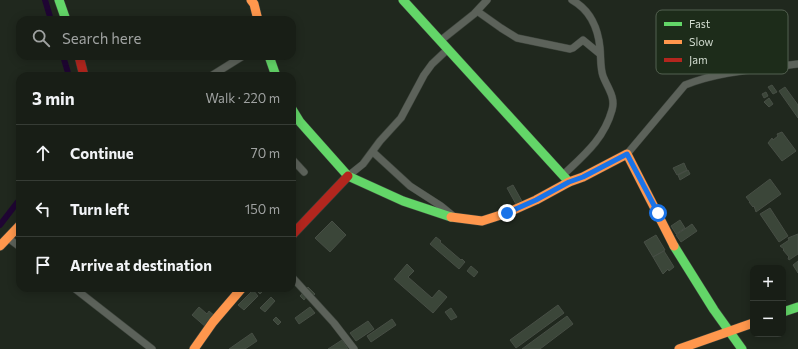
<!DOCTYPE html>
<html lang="en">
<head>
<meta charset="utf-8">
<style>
  :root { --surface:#181e16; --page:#252b23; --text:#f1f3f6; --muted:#9fa2a1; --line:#363c35 }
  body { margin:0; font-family:Commissioner,sans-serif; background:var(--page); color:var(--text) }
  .controls { position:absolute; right:12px; bottom:12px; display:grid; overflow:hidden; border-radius:8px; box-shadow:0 2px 10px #0003 }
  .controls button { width:36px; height:36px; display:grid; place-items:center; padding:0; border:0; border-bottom:1px solid var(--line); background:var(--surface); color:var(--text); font:20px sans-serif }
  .stop { position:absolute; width:12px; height:12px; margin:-9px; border:3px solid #1a73e8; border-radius:50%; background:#fff }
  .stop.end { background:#1a73e8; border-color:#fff; box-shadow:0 1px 4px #0008 }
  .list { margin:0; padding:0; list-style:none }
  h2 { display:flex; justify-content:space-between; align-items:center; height:52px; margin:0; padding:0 16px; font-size:17px }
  h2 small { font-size:13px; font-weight:400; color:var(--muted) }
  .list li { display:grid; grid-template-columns:26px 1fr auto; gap:12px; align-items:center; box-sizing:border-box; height:56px; padding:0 16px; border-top:1px solid var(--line) }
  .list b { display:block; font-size:15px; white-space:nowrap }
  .list em { font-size:13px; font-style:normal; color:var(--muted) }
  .icon { flex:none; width:22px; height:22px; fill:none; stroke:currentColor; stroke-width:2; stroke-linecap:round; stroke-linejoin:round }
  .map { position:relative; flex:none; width:798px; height:349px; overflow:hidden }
  .search { position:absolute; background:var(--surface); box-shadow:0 2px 10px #0003; left:16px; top:16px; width:280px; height:44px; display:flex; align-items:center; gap:10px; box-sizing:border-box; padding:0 14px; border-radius:12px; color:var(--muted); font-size:15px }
  .panel { position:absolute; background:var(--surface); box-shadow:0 2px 10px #0003; left:16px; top:72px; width:280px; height:220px; border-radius:12px }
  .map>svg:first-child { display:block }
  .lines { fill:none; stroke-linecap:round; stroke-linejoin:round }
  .canal { stroke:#1f0533; stroke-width:6 }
  .building { fill:#3b4639; stroke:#474e45 }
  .street-casing { stroke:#3d443c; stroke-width:8 }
  .fast-casing { stroke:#3d443c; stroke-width:10 }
  .slow-casing { stroke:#3d443c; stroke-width:10 }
  .jam-casing { stroke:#3d443c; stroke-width:10 }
  .street { stroke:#5c625a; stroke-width:7 }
  .fast { stroke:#63d668; stroke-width:9 }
  .slow { stroke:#ff974d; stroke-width:9 }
  .jam { stroke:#b3261e; stroke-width:9 }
  .route { stroke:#1a73e8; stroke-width:5 }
  .key { fill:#1d2c1a; stroke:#536050; stroke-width:1 }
  .key-label { font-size:11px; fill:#d0dace }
</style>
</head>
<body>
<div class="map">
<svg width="798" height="349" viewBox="0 0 798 349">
  <rect width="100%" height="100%" fill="#20281e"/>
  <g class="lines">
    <path class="canal" d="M45 0 51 20
      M63 56 69 76
      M0 225 20 199"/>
  </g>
  <path class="building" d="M772 85 777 92 773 94 768 87Z
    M785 87 798 105V118L779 91Z
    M766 92 768 96 764 98 762 94Z
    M769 98 773 104 769 107 764 102Z
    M782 132 796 151 782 161 768 143 772 138 773 140 778 136 777 134Z
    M684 163 687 170 677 175 673 168Z
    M688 170 690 174 680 180 678 175Z
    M770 179 781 194 756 212 754 206 753 207 749 202H750L746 197Z
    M513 185 523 203 517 206 507 188Z
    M770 208 788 236 779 242 760 214Z
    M680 220 685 228 676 234 671 226Z
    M332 221 346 235 330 252 315 238Z
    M692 224 697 231 681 242 676 235Z
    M798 234V254L789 260 788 258 789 257 783 250 784 249 780 246 789 240 788 238Z
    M656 235 665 250 653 257 644 242Z
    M436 237 441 241 440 242 461 260 462 259 465 262 459 269 430 244Z
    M664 251 674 267 669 271 668 269 663 274 653 257Z
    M798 261V273L793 265Z
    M407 264 414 271 408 277 432 298 439 290 447 297 433 313 394 279Z
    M471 266 478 272 474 277 467 271Z
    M308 287 315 294 309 300 306 297 304 300 300 296Z
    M254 288H266L260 294Z
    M253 290 258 296 244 310 238 305Z
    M271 297 275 301 265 312 260 308Z
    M558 305 564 313 516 348 510 340Z
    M199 307 207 314 209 311 216 317 207 328 192 315Z
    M310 307 315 313 299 324 295 318Z
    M451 308 457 317 451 320 445 312Z
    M567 316 573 324 540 349H522Z
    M276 317 281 322 278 325 273 320Z
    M392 319 396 325 371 342 367 336Z
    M368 321 374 329 356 341 350 333Z
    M252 333 257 341 245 349H229Z
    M342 340 348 349H328Z"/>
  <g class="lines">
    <g class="street-casing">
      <path id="street" d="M477 11 501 28 517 38 570 49 573 48 583 40 600 54
        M440 41 474 14 487 0
        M211 76 243 56
        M373 152 410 186 441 206 452 215
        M627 154 685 85C720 71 761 69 798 64
        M292 159 304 172
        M563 175C584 155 604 139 612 110 616 97 607 87 603 76 600 67 601 57 600 48 598 28 590 10 572 0
        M348 176 363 164 380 141 401 118 424 75 432 64 448 49
        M8 238 20 247
        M292 277 334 323 354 349
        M74 288 152 349"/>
    </g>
    <g class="fast-casing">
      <path id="fast" d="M59 0 66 20
        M403 0 569 182
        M269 56 276 76
        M292 109 300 122 348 176 403 201 451 217
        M674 246 714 310 742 349
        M783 312 798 307"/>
    </g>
    <g class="slow-casing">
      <path id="slow" d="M251 0 254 4 258 20
        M451 217 482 221 507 213 536 200 569 182 583 177 627 154 674 246
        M0 246 20 225
        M194 349 213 322 242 288
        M679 349 753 323"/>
    </g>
    <g class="jam-casing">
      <path id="jam" d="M79 56 84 76
        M292 235 348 176"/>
    </g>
    <use href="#street" class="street"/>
    <use href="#fast" class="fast"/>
    <use href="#slow" class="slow"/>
    <use href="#jam" class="jam"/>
  </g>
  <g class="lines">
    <path class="route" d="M507 213 536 200 569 182 583 177 627 154 658 213"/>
  </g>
  <rect x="656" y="10" width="132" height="64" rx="6" class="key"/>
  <rect x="664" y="22" width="18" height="4" fill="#63d668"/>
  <rect x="664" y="40" width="18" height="4" fill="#ff974d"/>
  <rect x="664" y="58" width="18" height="4" fill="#b3261e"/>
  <g class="key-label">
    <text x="689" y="28">Fast</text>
    <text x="689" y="46">Slow</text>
    <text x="689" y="64">Jam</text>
  </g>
</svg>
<div class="controls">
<button>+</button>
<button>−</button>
</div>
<div class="stop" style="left:658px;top:213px"></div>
<div class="stop end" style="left:507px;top:213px"></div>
<div class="search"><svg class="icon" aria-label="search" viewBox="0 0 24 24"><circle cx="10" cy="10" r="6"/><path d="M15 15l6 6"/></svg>Search here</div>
<section class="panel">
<h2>3 min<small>Walk · 220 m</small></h2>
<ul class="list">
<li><svg class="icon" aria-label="ahead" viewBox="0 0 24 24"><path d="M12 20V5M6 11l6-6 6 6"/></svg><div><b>Continue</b></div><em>70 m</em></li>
<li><svg class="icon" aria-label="left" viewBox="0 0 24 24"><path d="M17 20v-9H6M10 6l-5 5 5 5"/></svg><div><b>Turn left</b></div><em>150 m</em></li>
<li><svg class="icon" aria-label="arrive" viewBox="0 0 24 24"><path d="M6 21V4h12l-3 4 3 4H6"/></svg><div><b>Arrive at destination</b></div></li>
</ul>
</section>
</div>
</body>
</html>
